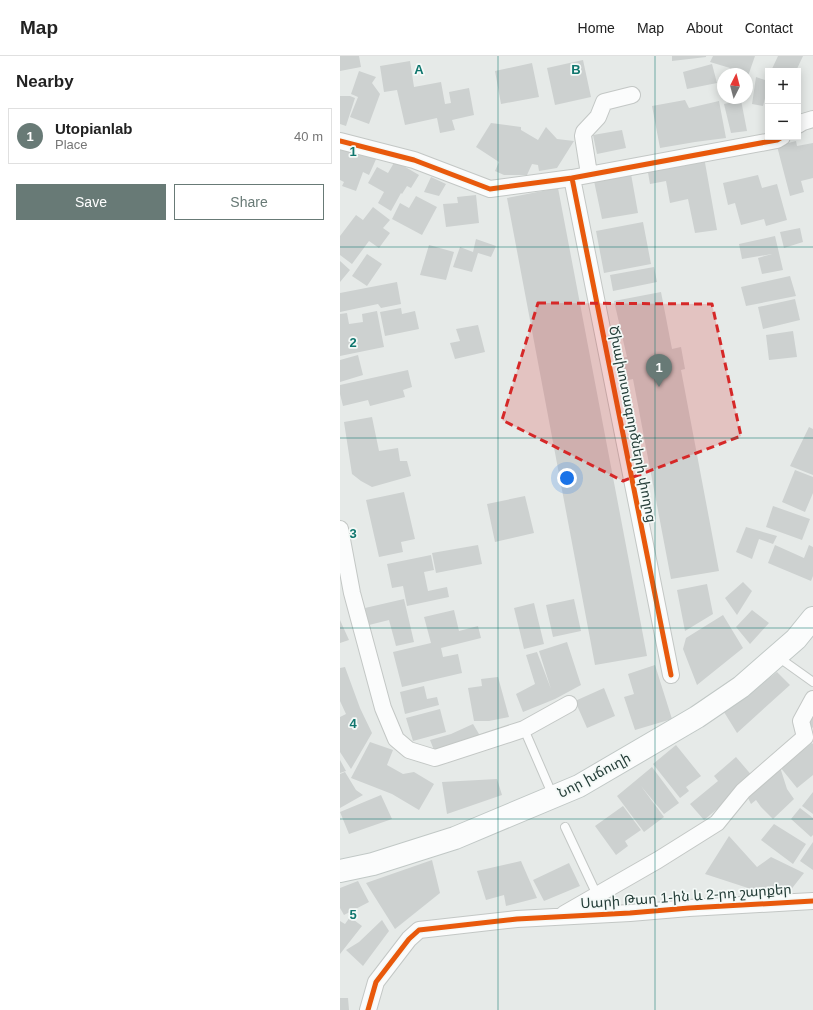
<!DOCTYPE html>
<html lang="en">
<head>
<meta charset="utf-8">
<style>
  :root { --surface:#fff; --page:#f6f6f6; --text:#222; --muted:#767676; --line:#e0e0e0; --accent:#687a76 }
  body { margin:0; font-family:Arial,"Noto Sans Armenian",sans-serif; background:var(--page); color:var(--text) }
  .controls { position:absolute; right:12px; top:12px; display:grid; overflow:hidden; border-radius:0px; box-shadow:0 2px 10px #0003 }
  .controls button { width:36px; height:36px; display:grid; place-items:center; padding:0; border:0; border-bottom:1px solid var(--line); background:var(--surface); color:var(--text); font:20px sans-serif }
  .compass { position:absolute; left:377px; top:12px; width:36px; height:36px; border-radius:50%; background:var(--surface); box-shadow:0 2px 10px #0003; rotate:6deg }
  .you { position:absolute; left:227px; top:422px; width:14px; height:14px; margin:-10px; border:3px solid #fff; border-radius:50%; background:#1a73e8; box-shadow:0 0 0 6px #1a73e833 }
  .badge { display:grid; place-items:center; width:26px; height:26px; border-radius:50%; background:var(--accent); color:#fff; font-size:13px; font-weight:700 }
  .pin { position:absolute; translate:-50% -33px; filter:drop-shadow(0 1px 2px #0008) }
  .pin::after { content:''; position:absolute; top:21px; width:14px; height:12px; background:inherit; clip-path:polygon(0 0,100% 0,50% 100%) }
  .list { margin:0; padding:0; list-style:none }
  h2 { display:flex; justify-content:space-between; align-items:center; height:52px; margin:0; padding:0 16px; font-size:17px }
  h2 small { font-size:13px; font-weight:400; color:var(--muted) }
  .list li { display:grid; grid-template-columns:26px 1fr auto; gap:12px; align-items:center; box-sizing:border-box; height:56px; margin:0 8px 8px; padding:0 8px; border:1px solid var(--line); border-radius:0px }
  .list b { display:block; font-size:15px; white-space:nowrap }
  .list p { margin:0; font-size:13px; white-space:nowrap; color:var(--muted) }
  .list em { font-size:13px; font-style:normal; color:var(--muted) }
  .actions { display:flex; gap:8px; padding:12px 16px }
  .actions a { flex:1; padding:9px 0; border:1px solid var(--accent); border-radius:0px; text-align:center; font-size:14px; color:var(--accent) }
  .actions .main { background:var(--accent); color:#fff }
  .map { position:relative; flex:none; width:473px; height:954px; overflow:hidden }
  header { display:flex; align-items:center; gap:24px; box-sizing:border-box; height:56px; padding:0 20px; background:var(--surface); border-bottom:1px solid var(--line) }
  header strong { font-size:19px }
  nav { display:flex; gap:22px; margin-inline-start:auto; font-size:14px }
  main { display:flex }
  aside { flex:1; background:var(--surface) }
  .map>svg:first-child { display:block }
  .building { fill:#cdd1d0 }
  .lines { fill:none; stroke-linecap:round; stroke-linejoin:round }
  .lane-casing { stroke:#c3c7c5; stroke-width:10 }
  .street-casing { stroke:#c3c7c5; stroke-width:18 }
  .secondary-casing { stroke:#c1c8c6; stroke-width:24 }
  .lane { stroke:#fbfcfc; stroke-width:8 }
  .street { stroke:#fbfcfc; stroke-width:16 }
  .secondary { stroke:#fbfcfc; stroke-width:22 }
  .cycleway-casing { stroke:#f4f9f7; stroke-width:8 }
  .cycleway { stroke:#e8590c; stroke-width:5 }
  .marked { fill:#d62828; fill-opacity:0.2; stroke:#d62828; stroke-width:3; stroke-dasharray:8 5; stroke-linejoin:round }
  .grid { fill:none; stroke:#0f766e; stroke-width:1; stroke-opacity:0.55 }
  .labels { text-anchor:middle; dominant-baseline:central; stroke-width:3.5; stroke-linejoin:round; paint-order:stroke }
  .street-label { font-size:14px; fill:#243d38; stroke:#f4f9f7 }
  .grid-label { font-size:13px; text-anchor:middle; font-weight:bold; fill:#0f766e; stroke:#f4f9f7; stroke-width:3.5; stroke-linejoin:round; paint-order:stroke }
</style>
</head>
<body>
<header>
<strong>Map</strong>
<nav><a>Home</a><a>Map</a><a>About</a><a>Contact</a></nav>
</header>
<main>
<aside>
<h2>Nearby<small></small></h2>
<ul class="list">
<li><span class="badge">1</span><div><b>Utopianlab</b><p>Place</p></div><em>40 m</em></li>
</ul>
<div class="actions"><a class="main">Save</a><a>Share</a></div>
</aside>
<div class="map">
<svg width="473" height="954" viewBox="0 0 473 954">
  <rect width="100%" height="100%" fill="#e6eae8"/>
  <path class="building" d="M0 0H19L21 11 0 15Z
    M332 0H366V1L332 5Z
    M373 0H415L407 23V18H388L390 12 370 6Z
    M438 0H463L456 15H431Z
    M243 4 251 41 215 49 207 12Z
    M70 5 74 31 101 26 105 48 111 47 109 36 129 32 134 59 112 64 115 74 100 77 97 62 65 69 57 34 44 36 40 10Z
    M192 7 199 41 161 48 155 15Z
    M372 8 377 27 347 33 343 16Z
    M19 15 36 21 32 27 40 38 29 68 10 61 18 41 11 38Z
    M416 21 428 25V31L423 50 412 48Z
    M0 40H10L15 42 6 70 0 68Z
    M345 44 349 52 379 45 386 82 355 86 320 92 312 50Z
    M401 44 407 75 391 77 384 48Z
    M151 67 181 71V74L198 84 206 71 217 83 234 85 217 112 199 115 198 109 192 108 187 119H164L155 115 159 106 136 91Z
    M282 74 286 92 257 98 253 79Z
    M456 85 457 90 473 87V122L461 125 464 136 450 140 437 90Z
    M0 92 37 101 29 119 23 116 16 135 2 130 4 126 0 124Z
    M364 101 377 174 355 177 348 143 330 147 326 125 310 128 307 111Z
    M55 105 79 119 71 132 67 130 62 138 61 137 51 155 38 147 44 136 28 127 37 111 48 117Z
    M291 118 298 157 262 163 254 125Z
    M418 119 422 132 437 128 447 164 426 170 424 163 401 169 395 147 388 149 383 127Z
    M91 121 106 128 99 140 84 136Z
    M218 132 307 600 255 609 167 142Z
    M136 139 139 167 106 171 103 148 118 147 117 141Z
    M76 140 97 151 82 179 52 163 60 147 69 152Z
    M33 151 50 164 43 172 50 177 39 192 29 185 12 208 0 199V180L16 159 23 164Z
    M303 166 311 208 264 217 256 175Z
    M460 172 463 186 444 192 440 176Z
    M435 180 443 214 422 218 418 202 432 198 402 203 399 188Z
    M136 183 156 190 151 201 138 197 132 216 113 211 120 191 133 196Z
    M89 189 114 196 106 224 80 219Z
    M27 198 42 208 27 230 12 220Z
    M0 205 10 214 0 226Z
    M314 211 317 226 273 235 270 219Z
    M450 220 456 240 406 250 401 231Z
    M57 226 61 248 41 252 38 248 0 256V237Z
    M321 236 332 293 341 291 345 313 341 314 379 515 331 523 293 323 284 325 280 302 287 301 274 245Z
    M455 243 460 264 423 273 418 251Z
    M61 252 62 258 75 255 79 273 45 280 40 256Z
    M37 255 44 291 0 300V258L7 257 9 268 23 266 22 258Z
    M138 269 145 296 115 303 110 287 120 285 116 273Z
    M453 275 457 301 429 304 426 279Z
    M18 299 23 319 0 326V304Z
    M68 314 72 331 63 334 65 341 30 350 28 344 3 350 0 338V329Z
    M32 361 39 395 58 392 60 405H67L71 420 32 431 21 425 12 418 4 366Z
    M469 371 473 373V419L450 410Z
    M455 414 473 421V437L465 456 442 446Z
    M64 436 75 483 61 486 63 496 39 501 26 444Z
    M185 440 194 477 155 486 147 448Z
    M433 450 470 463 462 484 426 471Z
    M406 471 437 480 433 488 419 483 412 503 396 496Z
    M138 489 142 508 96 517 92 497Z
    M435 489 464 502 469 489 473 491V520L471 525 428 507Z
    M91 499 94 514 84 516 88 535 107 531 109 541 67 550 63 530 52 532 47 508Z
    M403 526 412 535 397 559 385 542Z
    M367 528 373 558 345 575 337 534Z
    M64 543 74 586 56 590 49 564 29 569 25 552Z
    M234 543 241 575 213 581 206 549Z
    M194 547 204 588 184 593 174 552Z
    M114 554 119 575 138 570 141 582 101 592 103 601 118 598 122 617 62 631 53 596 91 587 84 561Z
    M412 554 429 567 410 588 396 571Z
    M383 559 403 592 357 629 343 593 346 582Z
    M0 564 9 584 0 587Z
    M227 586 241 629 215 643 183 656 176 638 195 628 186 599 197 596 211 633 199 595Z
    M315 609 332 663 295 674 284 641 294 638 288 618Z
    M5 611 20 652 32 677 11 713 0 696V661L6 658 0 645V612Z
    M437 616 450 629 397 677 384 656Z
    M158 621 169 661 149 665H134L128 632 142 630 141 623Z
    M84 630 87 643 97 641 99 649 65 658 60 636Z
    M264 632 275 660 247 672 235 645Z
    M100 653 106 676 73 685 66 662Z
    M473 659V672L466 667Z
    M133 668 142 683 94 694 90 684 111 678Z
    M30 686 53 694 47 709 63 718 74 716 94 728 79 754 52 738 11 722Z
    M472 687 473 688V719L457 732 440 711Z
    M336 689 361 720 346 731 349 735 340 742 313 708Z
    M396 701 414 722 364 764 350 748 378 725 374 720Z
    M0 704 6 715 0 717Z
    M312 711 339 747 324 758 301 730 324 761 304 776 277 740Z
    M440 711 447 733 454 743 433 763 421 751 416 744 411 748 406 738Z
    M5 716 16 734 23 739 0 752V718Z
    M157 723 162 739 107 758 102 726Z
    M473 736V758L462 750Z
    M41 739 52 763 9 778 0 756Z
    M283 750 301 774 285 785 288 790 276 799 255 770Z
    M460 752 473 762V779L471 781 451 763Z
    M434 768 466 788 453 808 421 784Z
    M389 780 417 811 431 801 464 817 446 840 411 833 365 818Z
    M473 786V814L460 805Z
    M92 804 100 837 55 873 26 827Z
    M181 805 197 842 166 850 164 839 146 844 137 815Z
    M229 807 240 830 204 845 193 824Z
    M18 825 29 846 4 859 0 852V832Z
    M10 861 22 870 0 898V865L5 868Z
    M42 864 49 875 23 910 6 894 19 886Z
    M0 942H8L9 954H0Z"/>
  <g class="lines">
    <g class="lane-casing">
      <path id="lane" d="M438 601 473 626
        M184 673 213 740
        M225 771 257 839"/>
    </g>
    <g class="street-casing">
      <path id="street" d="M458 69 463 66 473 63
        M0 85 74 104 150 133 232 122 437 84 442 81
        M249 118 243 80 244 76 258 61 264 46 292 39
        M232 122 331 619
        M0 473 12 537 43 652 56 683 69 694 95 702 184 673 229 648
        M224 858 318 804 377 767 403 735 465 681 461 665 473 643
        M28 954 36 926 69 883 79 874 177 863 290 857 349 852 473 845"/>
    </g>
    <g class="secondary-casing">
      <path id="secondary" d="M0 815 33 808 115 782 239 730 357 661 401 631 456 583 473 562"/>
    </g>
    <use href="#lane" class="lane"/>
    <use href="#street" class="street"/>
    <use href="#secondary" class="secondary"/>
    <g class="cycleway-casing">
      <path id="cycleway" d="M0 85 74 104 150 133 232 122 437 84 442 81
        M232 122 331 619
        M28 954 36 926 69 883 79 874 177 863 290 857 349 852 473 845"/>
    </g>
    <use href="#cycleway" class="cycleway"/>
  </g>
  <path class="marked" d="M198 247 372 248 401 380 283 425 162 364Z"/>
  <path class="grid" d="M158 0V954M315 0V954M0 191H473M0 382H473M0 572H473M0 763H473"/>
  <g class="labels">
    <g class="street-label">
      <text transform="translate(293 368) rotate(79)">Ծխախոտագործների փողոց</text>
      <text transform="translate(254 719) rotate(-28)">Նոր խճուղի</text>
      <text transform="translate(346 840) rotate(-4)">Սարի Թաղ 1-ին և 2-րդ շարքեր</text>
    </g>
  </g>
  <g class="grid-label">
    <text x="79" y="18">A</text>
    <text x="236" y="18">B</text>
    <text x="13" y="100">1</text>
    <text x="13" y="291">2</text>
    <text x="13" y="482">3</text>
    <text x="13" y="672">4</text>
    <text x="13" y="863">5</text>
  </g>
</svg>
<div class="controls">
<button>+</button>
<button>−</button>
</div>
<svg class="compass" viewBox="-18 -18 36 36"><path d="M0-13l5 13h-10z" fill="#e53935"/><path d="M0 13l5-13h-10z" fill="#767676"/></svg>
<div class="you"></div>
<div class="pin badge" style="left:319px;top:331px">1</div>
</div>
</main>
</body>
</html>
